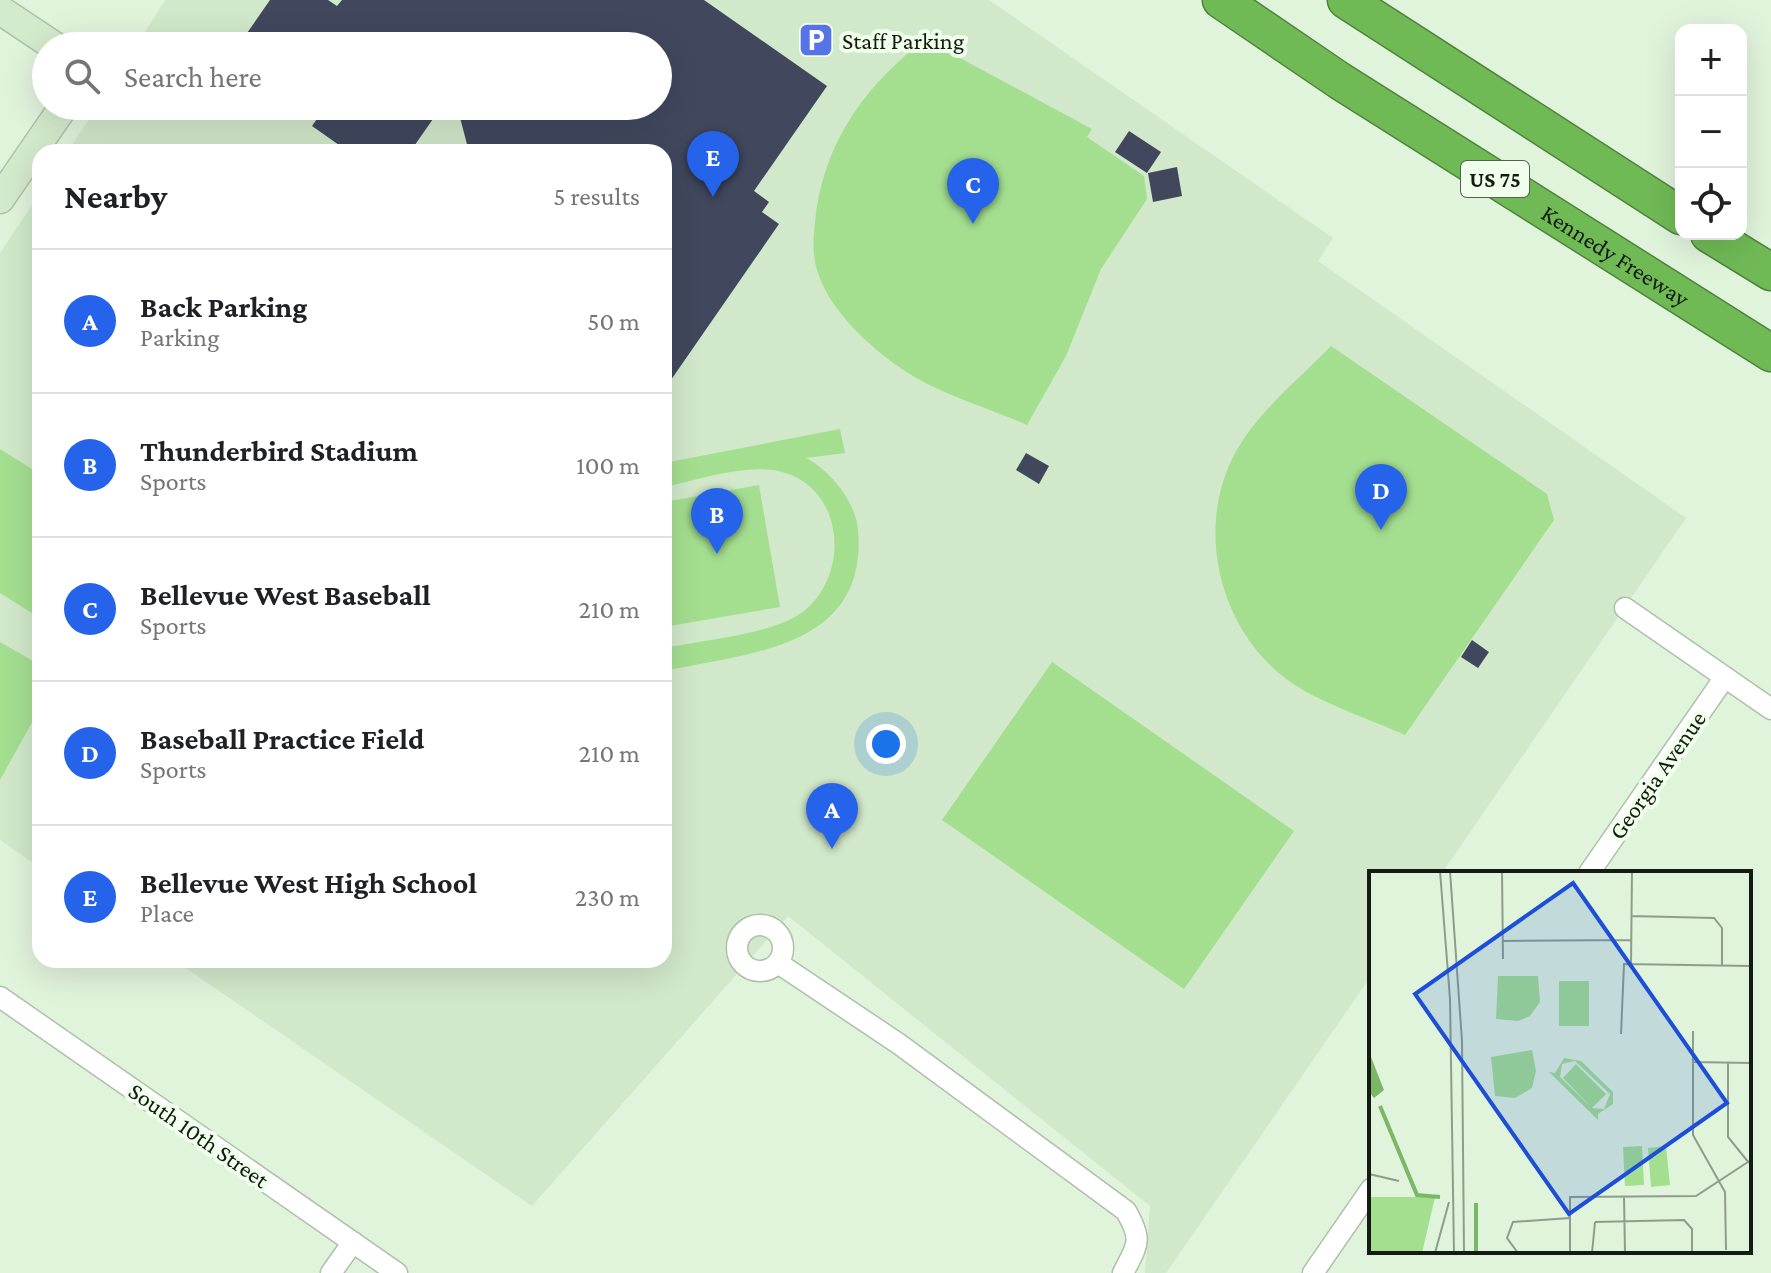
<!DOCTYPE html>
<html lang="en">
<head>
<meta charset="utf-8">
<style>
  :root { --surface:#fff; --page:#f2f2f2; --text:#202124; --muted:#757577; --line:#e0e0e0; --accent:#2563eb }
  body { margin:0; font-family:"Crimson Pro",serif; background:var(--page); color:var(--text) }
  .controls { position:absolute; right:24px; top:24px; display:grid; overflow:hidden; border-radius:16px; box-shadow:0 8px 32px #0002 }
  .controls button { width:72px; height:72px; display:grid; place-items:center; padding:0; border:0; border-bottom:2px solid var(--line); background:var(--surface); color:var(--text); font:40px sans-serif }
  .you { position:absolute; left:886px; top:744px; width:28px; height:28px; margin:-20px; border:6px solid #fff; border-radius:50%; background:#1a73e8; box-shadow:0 0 0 12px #1a73e833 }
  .badge { display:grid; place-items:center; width:52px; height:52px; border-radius:50%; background:var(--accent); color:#fff; font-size:26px; font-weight:700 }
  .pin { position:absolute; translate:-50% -66px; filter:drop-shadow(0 2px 4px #0008) }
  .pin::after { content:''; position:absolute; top:42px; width:28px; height:24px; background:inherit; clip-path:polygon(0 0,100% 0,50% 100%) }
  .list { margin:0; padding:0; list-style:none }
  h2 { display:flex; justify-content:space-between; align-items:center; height:104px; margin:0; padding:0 32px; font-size:34px }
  h2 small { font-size:26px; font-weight:400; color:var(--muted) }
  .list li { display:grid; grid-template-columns:52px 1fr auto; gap:24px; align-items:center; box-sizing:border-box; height:144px; padding:0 32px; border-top:2px solid var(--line) }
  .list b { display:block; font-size:30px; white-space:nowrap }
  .list p { margin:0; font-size:26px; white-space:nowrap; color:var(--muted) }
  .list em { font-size:26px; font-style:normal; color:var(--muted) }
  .icon { flex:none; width:44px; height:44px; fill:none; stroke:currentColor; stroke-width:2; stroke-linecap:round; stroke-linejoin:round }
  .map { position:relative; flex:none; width:1771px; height:1273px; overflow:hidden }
  .search { position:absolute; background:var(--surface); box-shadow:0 8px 32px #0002; left:32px; top:32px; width:640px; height:88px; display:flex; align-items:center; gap:20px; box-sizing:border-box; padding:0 28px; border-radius:44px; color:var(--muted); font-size:30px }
  .panel { position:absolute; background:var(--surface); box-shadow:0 8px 32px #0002; left:32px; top:144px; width:640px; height:824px; border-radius:24px }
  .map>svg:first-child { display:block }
  .built { fill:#d1e8ca }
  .grass { fill:#a4df90 }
  .building { fill:#41485e }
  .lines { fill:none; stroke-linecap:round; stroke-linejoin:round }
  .street-casing { stroke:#aec0a9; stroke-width:23 }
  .secondary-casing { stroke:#aec0a9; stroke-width:31 }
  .highway-casing { stroke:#50823e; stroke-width:39 }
  .street { stroke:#fff; stroke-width:20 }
  .secondary { stroke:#d4eacc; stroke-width:28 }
  .highway { stroke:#70ba56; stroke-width:36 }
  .labels { text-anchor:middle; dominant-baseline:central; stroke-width:8; stroke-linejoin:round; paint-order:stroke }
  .shield { fill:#f0ffeb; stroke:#565f53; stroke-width:2 }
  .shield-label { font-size:22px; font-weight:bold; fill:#141b12 }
  .poi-label { font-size:24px; fill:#141b12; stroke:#f0ffeb; text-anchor:start }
  .street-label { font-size:24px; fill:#141b12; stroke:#f0ffeb }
  .inset-river { fill:none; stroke:#7ab766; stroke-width:4 }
  .inset-road { fill:none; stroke:#8e9d8b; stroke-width:2 }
  .view { fill:#1d4ed8; fill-opacity:0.15; stroke:#1d4ed8; stroke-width:4 }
  .inset-edge { fill:none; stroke:#141b12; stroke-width:4 }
</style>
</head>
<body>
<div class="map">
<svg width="1771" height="1273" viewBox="0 0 1771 1273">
  <rect width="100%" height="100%" fill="#e0f3db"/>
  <path class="built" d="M165 0H989L1333 238 1318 261 1686 518 1442 873H1371V976L1166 1273H1145L1150 1206 788 916 532 1206 174 960H664V152H67L98 106H658V46H136Z
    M40 193V868L0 840V253Z"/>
  <path class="grass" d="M916 47 947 51 1092 129 1087 137 1144 176 1147 199 1101 269 1066 356 1027 425C985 406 937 394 899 367 869 346 832 312 819 276 812 258 813 241 815 222 822 150 859 92 916 47Z
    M1331 346 1547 494 1554 520 1405 735C1372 720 1335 708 1303 690 1224 645 1192 536 1234 455 1256 413 1298 380 1331 346Z
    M840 429 845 453 806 458C830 470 856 502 858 530 868 648 750 653 664 671V648C701 640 776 634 804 611 854 570 842 479 772 470 737 466 698 480 664 487V463Z
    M0 449 40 474V618L0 593Z
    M759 485 780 607 664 627V502Z
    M0 642 40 665V708L0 780Z
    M1052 662 1294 831 1184 989 942 820Z"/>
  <path class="building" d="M270 0H328L337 6 342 0H704L827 86 754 191 769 202 762 212 779 224 664 390V152H469L457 106H658V46H238Z
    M326 106H442L410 152H349L312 126Z
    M1129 131 1161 152 1147 173 1115 152Z
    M1177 167 1182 196 1153 202 1148 173Z
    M1026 453 1049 466 1039 484 1016 470Z
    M1472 640 1489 652 1478 668 1461 657Z"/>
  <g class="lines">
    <g class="street-casing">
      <path id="street" d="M1625 608 1771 709
        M1589 873 1725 677
        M737 948a23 23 0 1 1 46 0a23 23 0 1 1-46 0Z
        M778 963 899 1044 1126 1211C1143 1241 1138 1244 1123 1273
        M0 997 397 1273
        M331 1273 353 1242
        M1313 1273 1371 1189"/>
    </g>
    <g class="secondary-casing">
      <path id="secondary" d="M0 10 54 46
        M0 199 64 106"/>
    </g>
    <g class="highway-casing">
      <g id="highway">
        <path id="s1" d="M1221 0 1340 81 1771 353"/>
        <path d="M1346 0 1681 216"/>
        <path d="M1709 234 1771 272"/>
      </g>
    </g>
    <use href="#street" class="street"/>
    <use href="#secondary" class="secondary"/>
    <use href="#highway" class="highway"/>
  </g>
  <defs>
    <g id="parking-square" transform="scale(1.8)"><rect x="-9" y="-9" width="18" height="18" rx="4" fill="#5872e8" stroke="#f0ffeb"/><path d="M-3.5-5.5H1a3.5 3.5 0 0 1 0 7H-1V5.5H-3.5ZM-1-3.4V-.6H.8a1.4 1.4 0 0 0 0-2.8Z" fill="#fff"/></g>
  </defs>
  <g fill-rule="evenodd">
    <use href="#parking-square" x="816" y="40"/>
  </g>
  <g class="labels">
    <rect class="shield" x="1461" y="161" width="68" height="36" rx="6"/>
    <g class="shield-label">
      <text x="1495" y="179">US 75</text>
    </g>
    <g class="poi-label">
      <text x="842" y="40">Staff Parking</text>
    </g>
    <g class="street-label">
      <text stroke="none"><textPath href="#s1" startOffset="470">Kennedy Freeway</textPath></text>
      <text transform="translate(1657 775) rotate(-55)">Georgia Avenue</text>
      <text transform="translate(199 1135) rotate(35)">South 10th Street</text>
    </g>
  </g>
  <g transform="translate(1369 871)">
    <rect width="382" height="382" fill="#e0f3db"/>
    <path d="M129 105H169L171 131 161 145 149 150 127 148ZM190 110H220V155H190ZM163 179 167 200 163 217 146 227 126 225 122 186ZM195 187 212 190 244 221V233L229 243V249L180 201 186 202ZM206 190 241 223 235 238 223 237 237 223 207 193 194 207 223 237 191 206 193 193ZM273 275 275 314 256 315 254 276ZM297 275 301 314 282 316 279 277ZM0 326H66L53 382H0Z" fill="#a4df90" fill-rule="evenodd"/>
    <path d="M0 181 15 219 5 227 0 221Z" fill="#7ab766"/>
    <path class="inset-river" d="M11 235 48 324 71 326M107 332V382"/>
    <path class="inset-road" d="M71 0 81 128 85 382M81 0 93 170 95 382M133 0 134 88M262 45 345 47 353 57V95M134 70 262 69M262 93 263 0M324 160V264L356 321 357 379M252 163 255 93 382 95M323 191 382 192M359 192V266L380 292M0 303 30 310M255 326 256 382M226 351 315 349 323 358V382M256 381H289M66 382 80 331M149 382 138 367 144 351 201 347M201 382V326L327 325 382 289M223 382 226 351"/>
    <path class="view" d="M204 12 358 232 200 343 46 123Z"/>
    <rect width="382" height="382" class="inset-edge"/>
  </g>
</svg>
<div class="controls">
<button>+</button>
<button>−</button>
<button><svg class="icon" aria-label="locate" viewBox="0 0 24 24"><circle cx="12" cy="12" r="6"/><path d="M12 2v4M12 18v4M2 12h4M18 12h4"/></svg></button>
</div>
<div class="you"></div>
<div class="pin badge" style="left:832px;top:849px">A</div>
<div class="pin badge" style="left:717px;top:554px">B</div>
<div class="pin badge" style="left:973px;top:224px">C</div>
<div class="pin badge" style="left:1381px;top:530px">D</div>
<div class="pin badge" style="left:713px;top:197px">E</div>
<div class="search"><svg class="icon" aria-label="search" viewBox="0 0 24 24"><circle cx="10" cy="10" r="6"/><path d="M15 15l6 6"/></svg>Search here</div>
<section class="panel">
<h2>Nearby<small>5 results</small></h2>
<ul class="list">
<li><span class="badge">A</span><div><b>Back Parking</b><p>Parking</p></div><em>50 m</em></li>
<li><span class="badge">B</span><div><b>Thunderbird Stadium</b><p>Sports</p></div><em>100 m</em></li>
<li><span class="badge">C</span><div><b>Bellevue West Baseball</b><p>Sports</p></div><em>210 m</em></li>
<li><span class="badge">D</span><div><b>Baseball Practice Field</b><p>Sports</p></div><em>210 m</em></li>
<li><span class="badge">E</span><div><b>Bellevue West High School</b><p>Place</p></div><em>230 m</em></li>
</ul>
</section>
</div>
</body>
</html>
